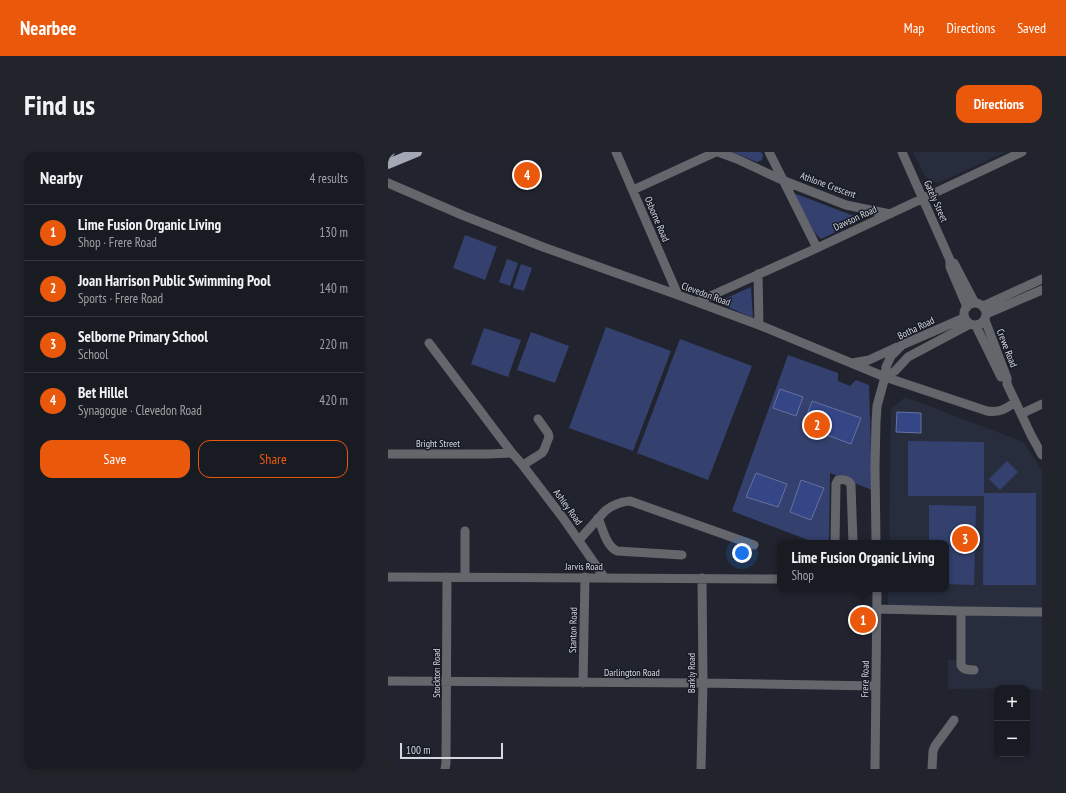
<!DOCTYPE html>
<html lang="en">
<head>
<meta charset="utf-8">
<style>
  :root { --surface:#191b23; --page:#22242b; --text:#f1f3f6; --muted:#9fa1a6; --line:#373941; --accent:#ea580c }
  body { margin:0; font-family:"PT Sans Narrow",sans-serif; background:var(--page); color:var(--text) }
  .controls { position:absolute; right:12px; bottom:12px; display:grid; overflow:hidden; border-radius:8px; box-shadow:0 2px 6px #0003 }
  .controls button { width:36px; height:36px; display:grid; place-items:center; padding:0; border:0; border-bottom:1px solid var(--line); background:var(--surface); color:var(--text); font:20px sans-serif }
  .scale { position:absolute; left:12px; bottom:10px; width:103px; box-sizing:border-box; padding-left:4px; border:2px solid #d6d8df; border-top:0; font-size:11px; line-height:14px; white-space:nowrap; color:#d6d8df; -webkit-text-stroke:3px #171b25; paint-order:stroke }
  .you { position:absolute; left:354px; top:401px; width:14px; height:14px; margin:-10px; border:3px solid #fff; border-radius:50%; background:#1a73e8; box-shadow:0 0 0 6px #1a73e833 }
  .badge { display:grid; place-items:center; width:26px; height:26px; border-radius:50%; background:var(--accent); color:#fff; font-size:13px; font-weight:700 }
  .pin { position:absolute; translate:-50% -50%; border:2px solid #fff; box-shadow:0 1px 4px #0006 }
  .popup { position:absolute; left:389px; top:388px; width:172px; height:52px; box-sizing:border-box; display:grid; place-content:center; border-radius:8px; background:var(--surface); filter:drop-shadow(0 1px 3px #0005); font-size:13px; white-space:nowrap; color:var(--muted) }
  .popup b { font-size:15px; color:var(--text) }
  .popup::after { content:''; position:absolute; left:50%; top:100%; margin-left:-8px; border:8px solid transparent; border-top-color:var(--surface) }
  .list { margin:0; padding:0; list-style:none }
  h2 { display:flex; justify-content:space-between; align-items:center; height:52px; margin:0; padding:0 16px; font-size:17px }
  h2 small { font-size:13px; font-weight:400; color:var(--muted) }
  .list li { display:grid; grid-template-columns:26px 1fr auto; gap:12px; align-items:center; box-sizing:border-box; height:56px; padding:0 16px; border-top:1px solid var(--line) }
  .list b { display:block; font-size:15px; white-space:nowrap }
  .list p { margin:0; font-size:13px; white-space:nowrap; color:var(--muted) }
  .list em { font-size:13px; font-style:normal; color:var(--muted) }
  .actions { display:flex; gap:8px; padding:12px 16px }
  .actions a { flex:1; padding:9px 0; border:1px solid var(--accent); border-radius:12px; text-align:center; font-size:14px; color:var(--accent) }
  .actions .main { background:var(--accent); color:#fff }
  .map { position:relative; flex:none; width:654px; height:617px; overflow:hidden; border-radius:12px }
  header { display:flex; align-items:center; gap:24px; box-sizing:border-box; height:56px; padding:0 20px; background:var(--accent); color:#fff }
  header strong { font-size:19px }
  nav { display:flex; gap:22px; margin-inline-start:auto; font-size:14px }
  .intro { display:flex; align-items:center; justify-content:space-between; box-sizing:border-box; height:96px; padding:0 24px }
  h1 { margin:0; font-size:28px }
  .button { padding:10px 18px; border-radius:12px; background:var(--accent); color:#fff; font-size:14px; font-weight:700 }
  main { display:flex; gap:24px; padding:0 24px }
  aside { flex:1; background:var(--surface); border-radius:12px; box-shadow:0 2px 6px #0003 }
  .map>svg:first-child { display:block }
  .built { fill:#272d3d }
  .green { fill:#34416e }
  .water { fill:#354686; stroke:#6572a1 }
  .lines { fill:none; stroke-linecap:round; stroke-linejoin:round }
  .minor { stroke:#64666c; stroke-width:9 }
  .major { stroke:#a4a8b4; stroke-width:10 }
  .labels { text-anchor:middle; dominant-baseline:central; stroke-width:3; stroke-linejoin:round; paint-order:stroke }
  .street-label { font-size:10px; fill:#d6d8df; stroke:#171b25 }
</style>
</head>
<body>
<header>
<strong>Nearbee</strong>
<nav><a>Map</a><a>Directions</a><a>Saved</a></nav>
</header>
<div class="intro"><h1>Find us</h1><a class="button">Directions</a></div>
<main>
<aside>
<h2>Nearby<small>4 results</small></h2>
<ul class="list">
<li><span class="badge">1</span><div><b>Lime Fusion Organic Living</b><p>Shop · Frere Road</p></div><em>130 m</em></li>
<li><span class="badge">2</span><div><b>Joan Harrison Public Swimming Pool</b><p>Sports · Frere Road</p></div><em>140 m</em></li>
<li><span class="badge">3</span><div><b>Selborne Primary School</b><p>School</p></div><em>220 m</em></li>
<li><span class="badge">4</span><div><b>Bet Hillel</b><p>Synagogue · Clevedon Road</p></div><em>420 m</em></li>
</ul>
<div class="actions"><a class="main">Save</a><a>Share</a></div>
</aside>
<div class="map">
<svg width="654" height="617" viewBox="0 0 654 617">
  <rect width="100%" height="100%" fill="#21242f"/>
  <path class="built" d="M525 0H618L550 31 543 29 537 24Z
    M517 245 635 290 654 318V538L639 537V536L560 537V508H576L577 457 500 455V437H558V391H501L503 257Z"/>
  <path class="green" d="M344 0H373L375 3 374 8 369 10Z
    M408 42 474 67 433 87 427 81 406 43Z
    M77 83 109 95 97 128 65 116Z
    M119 107 130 111 122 134 111 130Z
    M133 112 144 116 136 139 125 136Z
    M363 135 365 166 333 152 336 147Z
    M218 175 283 199 245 299 181 276Z
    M96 176 133 188 120 225 83 212Z
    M143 180 181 194 167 231 129 218Z
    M292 187 364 214 320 328 249 301Z
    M400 203 450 221V229L462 234 468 228 481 233 484 338 442 321 441 391H428L344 359Z
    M520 289 596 290V341H648V433H595L596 344H520Z
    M619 309 630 320 612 338 601 327Z
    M541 353 588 354 586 433 558 432V391H541Z"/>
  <path class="water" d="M392 237 415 245 408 264 385 256Z
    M424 249 473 266 463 292 415 274Z
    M509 260 533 261V281L508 280Z
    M368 321 399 332 390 355 358 345Z
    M413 328 436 336 423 368 402 360Z"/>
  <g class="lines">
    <path class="minor" d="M228 0 290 143
      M330 0 349 7 394 28 458 53 502 62
      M381 0 429 96
      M514 0 562 108V115L579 155
      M0 31 74 63 155 95 290 143 371 173 497 225 599 259C611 261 618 257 627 250
      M245 38 328 0
      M566 111 587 151
      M370 122 371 173
      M309 150 429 96 634 0
      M576 162a11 11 0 1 1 22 0a11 11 0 1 1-22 0Z
      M595 154 654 127
      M598 162 654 138
      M597 168 619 226V232L643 283 654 303
      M588 174 613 225
      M41 191 124 301
      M464 211 481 208 509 195
      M497 225 507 219 520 205 582 172
      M633 262 654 252
      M0 302H100L124 301 133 311 175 366 216 425
      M135 313 154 301 156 298 161 285 160 281 150 267
      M210 366C215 377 218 394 229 399L294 403
      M77 379V425
      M191 388 217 359C224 353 232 350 242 349L366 393
      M447 391 448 332 450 328C455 327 461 328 463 333L465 391
      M488 391 487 315 488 270 489 254 497 225 498 215 503 204 514 193 576 166
      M0 425 392 427
      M489 457 573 459 654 460
      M573 459V513C575 518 581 518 586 518
      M0 529 315 531 488 534
      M195 531 197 425
      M57 617 58 611 59 425
      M313 617 315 531 314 426
      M487 617 489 437
      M544 617 545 599 547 594 566 568"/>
    <path class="major" d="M0 1 2 0
      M0 12 29 0"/>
  </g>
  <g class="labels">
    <g class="street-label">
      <text transform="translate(440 33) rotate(20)">Athlone Crescent</text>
      <text transform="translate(548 49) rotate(66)">Gately Street</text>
      <text transform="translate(467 66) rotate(-25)">Dawson Road</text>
      <text transform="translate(269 67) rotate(67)">Osborne Road</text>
      <text transform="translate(318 142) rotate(20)">Clevedon Road</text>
      <text transform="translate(528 176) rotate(-26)">Botha Road</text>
      <text transform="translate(619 196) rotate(69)">Crewe Road</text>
      <text x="50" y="291">Bright Street</text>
      <text transform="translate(180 355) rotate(54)">Ashley Road</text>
      <text x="196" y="414">Jarvis Road</text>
      <text transform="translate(185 478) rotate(-89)">Stanton Road</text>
      <text x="244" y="520">Darlington Road</text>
      <text transform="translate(48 521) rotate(-90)">Stockton Road</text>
      <text transform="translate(303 521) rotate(-90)">Barkly Road</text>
      <text transform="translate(477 527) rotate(-89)">Frere Road</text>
    </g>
  </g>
</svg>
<div class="controls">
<button>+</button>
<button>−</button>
</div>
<div class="scale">100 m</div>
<div class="you"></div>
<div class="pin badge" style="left:475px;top:468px">1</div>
<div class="popup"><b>Lime Fusion Organic Living</b>Shop</div>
<div class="pin badge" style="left:429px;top:273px">2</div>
<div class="pin badge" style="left:577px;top:387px">3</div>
<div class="pin badge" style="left:139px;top:23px">4</div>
</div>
</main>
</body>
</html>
